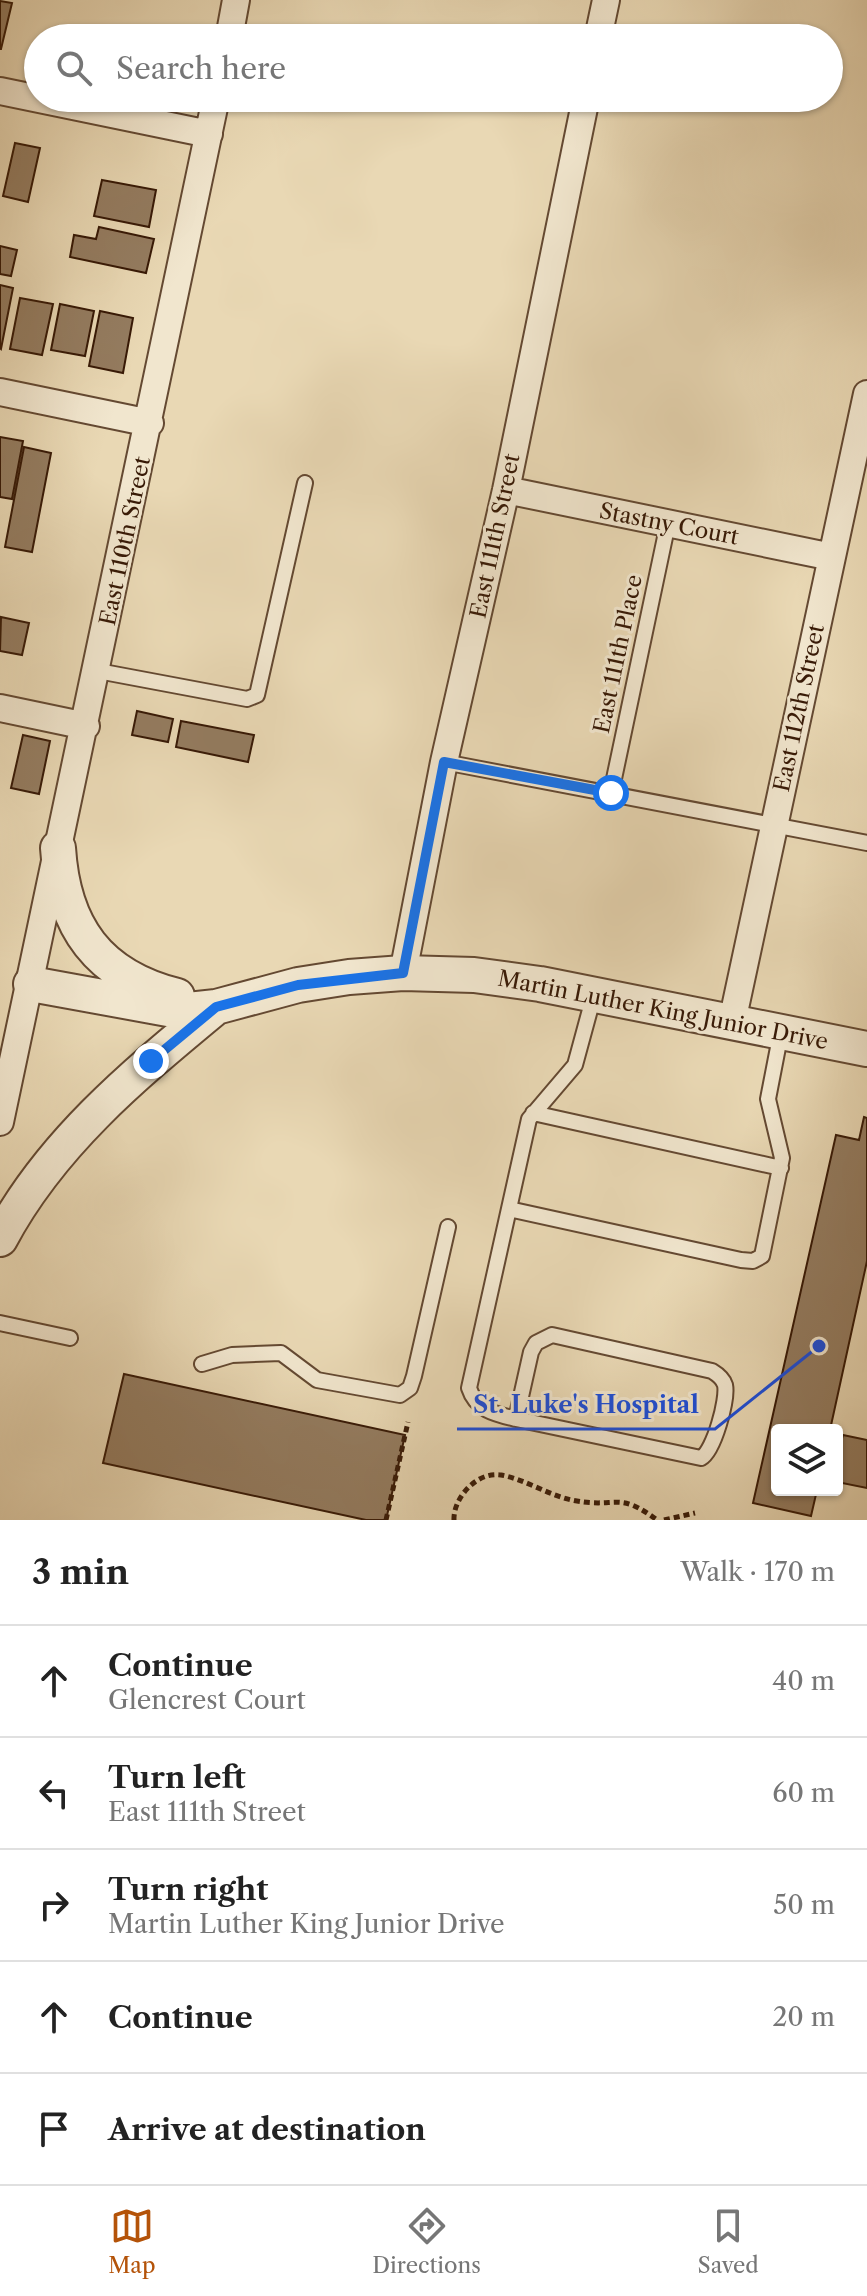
<!DOCTYPE html>
<html lang="en">
<head>
<meta charset="utf-8">
<style>
  :root { --surface:#fff; --page:#f6f6f6; --text:#222; --muted:#767676; --line:#e0e0e0; --accent:#b45309 }
  body { margin:0; font-family:"Libre Caslon Text",serif; background:var(--page); color:var(--text) }
  .controls { position:absolute; right:24px; bottom:24px; display:grid; overflow:hidden; border-radius:8px; box-shadow:0 2px 6px #0004 }
  .controls button { width:72px; height:72px; display:grid; place-items:center; padding:0; border:0; border-bottom:2px solid var(--line); background:var(--surface); color:var(--text); font:40px sans-serif }
  .stop { position:absolute; width:24px; height:24px; margin:-18px; border:6px solid #1a73e8; border-radius:50%; background:#fff }
  .stop.end { background:#1a73e8; border-color:#fff; box-shadow:0 2px 8px #0008 }
  .list { margin:0; padding:0; list-style:none }
  h2 { display:flex; justify-content:space-between; align-items:center; height:104px; margin:0; padding:0 32px; font-size:34px }
  h2 small { font-size:26px; font-weight:400; color:var(--muted) }
  .list li { display:grid; grid-template-columns:52px 1fr auto; gap:24px; align-items:center; box-sizing:border-box; height:112px; padding:0 32px; border-top:2px solid var(--line) }
  .list b { display:block; font-size:30px; white-space:nowrap }
  .list p { margin:0; font-size:26px; white-space:nowrap; color:var(--muted) }
  .list em { font-size:26px; font-style:normal; color:var(--muted) }
  .icon { flex:none; width:44px; height:44px; fill:none; stroke:currentColor; stroke-width:2; stroke-linecap:round; stroke-linejoin:round }
  .map { position:relative; flex:none; width:867px; height:1520px; overflow:hidden }
  .search { position:absolute; background:var(--surface); box-shadow:0 2px 6px #0004; left:24px; right:24px; top:24px; height:88px; display:flex; align-items:center; gap:20px; box-sizing:border-box; padding:0 28px; border-radius:44px; color:var(--muted); font-size:30px }
  .sheet { height:664px; background:var(--surface) }
  nav { display:flex; justify-content:space-around; align-items:center; box-sizing:border-box; height:112px; border-top:2px solid var(--line); background:var(--surface); font-size:22px; color:var(--muted) }
  nav a { display:grid; justify-items:center; gap:4px }
  nav .on { color:var(--accent) }
  .map>svg:first-child { display:block }
  .building { fill:#947c60; stroke:#371906; stroke-width:2 }
  .lines { fill:none; stroke-linecap:round; stroke-linejoin:round }
  .service-casing { stroke:#644932; stroke-width:18 }
  .minor-casing { stroke:#644932; stroke-width:30 }
  .tertiary-casing { stroke:#644932; stroke-width:38 }
  .path { stroke:#371906; stroke-width:5; stroke-dasharray:6 4; stroke-linecap:butt }
  .service { stroke:#f1e6ce; stroke-width:14 }
  .minor { stroke:#f1e6ce; stroke-width:26 }
  .tertiary { stroke:#f1e6ce; stroke-width:34 }
  .route { stroke:#1a73e8; stroke-width:10 }
  .labels { text-anchor:middle; dominant-baseline:central; stroke-width:6; stroke-linejoin:round; paint-order:stroke }
  .street-label { font-size:22px; fill:#371906; stroke:#f1e6ce }
  .leader { fill:none; stroke:#1d4ed8; stroke-width:3 }
  .callout-dot { fill:#1d4ed8; stroke:#f1e6ce; stroke-width:3 }
  .callout-label { font-size:24px; text-anchor:middle; font-weight:bold; fill:#1d4ed8; stroke:#f1e6ce; stroke-width:6; stroke-linejoin:round; paint-order:stroke }
</style>
</head>
<body>
<div class="map">
<svg width="867" height="1520" viewBox="0 0 867 1520">
  <rect width="100%" height="100%" fill="#e9d8b4"/>
  <filter id="stains"><feTurbulence type="fractalNoise" baseFrequency=".0025" numOctaves="4"/><feColorMatrix values="0 0 0 0 .2 0 0 0 0 .09 0 0 0 0 .02 0 0 0 .5 -.17"/></filter>
  <radialGradient id="worn" r=".72"><stop offset=".6" stop-color="#630" stop-opacity="0"/><stop offset="1" stop-color="#630" stop-opacity=".3"/></radialGradient>
  <path class="building" d="M0 1 12 3 1 49H0Z
    M15 143 40 148 28 202 3 196Z
    M102 180 156 190 149 227 94 216Z
    M99 227 154 239 146 273 70 257 74 235 96 239Z
    M0 246 17 250 11 276 0 274Z
    M0 285 13 288 1 349 0 348Z
    M20 298 53 304 42 355 10 349Z
    M60 304 94 311 85 356 51 350Z
    M100 311 133 318 123 373 89 366Z
    M0 437 23 441 12 499 0 497Z
    M24 447 51 453 32 552 5 547Z
    M1 617 29 623 22 655 0 651Z
    M137 711 173 719 168 742 132 735Z
    M181 721 254 735 248 762 176 747Z
    M23 735 50 741 39 794 11 788Z
    M864 1117 867 1118V1261L830 1430H777V1490H817L811 1516 753 1503 836 1135 859 1140Z
    M124 1374 405 1435 386 1520H366L103 1463Z
    M843 1435 867 1440V1488L837 1482V1441L841 1442Z"/>
  <g class="lines">
    <g class="service-casing">
      <path id="service" d="M98 671 247 699 257 695 305 483
        M444 762 867 843
        M611 793 668 523
        M533 1113 781 1168
        M509 1209 741 1260 753 1261 762 1256 782 1158 768 1099 781 1032
        M0 1323 70 1338
        M202 1364 232 1355 281 1353 317 1380 400 1395 410 1388 414 1376 448 1227
        M516 1419 531 1352 536 1343 552 1335 712 1371C717 1374 723 1378 725 1385 728 1399 714 1451 701 1458L516 1419C495 1414 476 1410 469 1388L529 1119 575 1065 594 995"/>
    </g>
    <g class="minor-casing">
      <path id="minor" d="M229 38 236 0
        M598 38 606 0
        M0 91 209 134
        M0 392 150 423
        M506 490 832 557
        M0 708 86 726
        M403 973 444 762 506 490 586 98
        M732 1022 867 394
        M0 1122 216 98"/>
    </g>
    <g class="tertiary-casing">
      <path id="tertiary" d="M58 848C63 927 98 976 177 996
        M31 984 179 1011 216 1007 298 985 349 977 403 973 474 975 540 984 867 1049
        M0 1239C51 1143 134 1075 216 1007"/>
    </g>
    <path class="path" d="M386 1520 408 1422
      M454 1520C453 1498 477 1471 501 1475 525 1479 551 1497 577 1501 618 1508 618 1491 657 1520
      M664 1520 695 1513"/>
    <use href="#service" class="service"/>
    <use href="#minor" class="minor"/>
    <use href="#tertiary" class="tertiary"/>
  </g>
  <g class="lines">
    <path class="route" d="M151 1061 216 1007 298 985 403 973 444 762 611 793"/>
  </g>
  <g class="labels">
    <g class="street-label">
      <text transform="translate(669 524) rotate(11)">Stastny Court</text>
      <text transform="translate(495 536) rotate(-78)">East 111th Street</text>
      <text transform="translate(125 541) rotate(-78)">East 110th Street</text>
      <text transform="translate(618 654) rotate(-78)">East 111th Place</text>
      <text transform="translate(799 708) rotate(-78)">East 112th Street</text>
      <text transform="translate(663 1010) rotate(11)">Martin Luther King Junior Drive</text>
    </g>
  </g>
  <path class="leader" d="M819 1346L715 1429H457"/>
  <circle class="callout-dot" cx="819" cy="1346" r="8"/>
  <g class="callout-label">
    <text x="586" y="1413">St. Luke's Hospital</text>
  </g>
  <rect width="100%" height="100%" filter="url(#stains)"/>
  <rect width="100%" height="100%" fill="url(#worn)"/>
</svg>
<div class="controls">
<button><svg class="icon" aria-label="layers" viewBox="0 0 24 24"><path d="M12 4l9 5-9 5-9-5zM3 14l9 5 9-5"/></svg></button>
</div>
<div class="stop" style="left:611px;top:793px"></div>
<div class="stop end" style="left:151px;top:1061px"></div>
<div class="search"><svg class="icon" aria-label="search" viewBox="0 0 24 24"><circle cx="10" cy="10" r="6"/><path d="M15 15l6 6"/></svg>Search here</div>
</div>
<section class="sheet">
<h2>3 min<small>Walk · 170 m</small></h2>
<ul class="list">
<li><svg class="icon" aria-label="ahead" viewBox="0 0 24 24"><path d="M12 20V5M6 11l6-6 6 6"/></svg><div><b>Continue</b><p>Glencrest Court</p></div><em>40 m</em></li>
<li><svg class="icon" aria-label="left" viewBox="0 0 24 24"><path d="M17 20v-9H6M10 6l-5 5 5 5"/></svg><div><b>Turn left</b><p>East 111th Street</p></div><em>60 m</em></li>
<li><svg class="icon" aria-label="right" viewBox="0 0 24 24"><path d="M7 20v-9h11M14 6l5 5-5 5"/></svg><div><b>Turn right</b><p>Martin Luther King Junior Drive</p></div><em>50 m</em></li>
<li><svg class="icon" aria-label="ahead" viewBox="0 0 24 24"><path d="M12 20V5M6 11l6-6 6 6"/></svg><div><b>Continue</b></div><em>20 m</em></li>
<li><svg class="icon" aria-label="arrive" viewBox="0 0 24 24"><path d="M6 21V4h12l-3 4 3 4H6"/></svg><div><b>Arrive at destination</b></div></li>
</ul>
</section>
<nav>
<a class="on"><svg class="icon" aria-label="map" viewBox="0 0 24 24"><path d="M3 6l6-2 6 2 6-2v14l-6 2-6-2-6 2zM9 4v14M15 6v14"/></svg>Map</a>
<a><svg class="icon" aria-label="directions" viewBox="0 0 24 24"><path d="M12 3l9 9-9 9-9-9zM9 14v-3h6M13 9l2 2-2 2"/></svg>Directions</a>
<a><svg class="icon" aria-label="saved" viewBox="0 0 24 24"><path d="M7 4h10v16l-5-4-5 4z"/></svg>Saved</a>
</nav>
</body>
</html>
